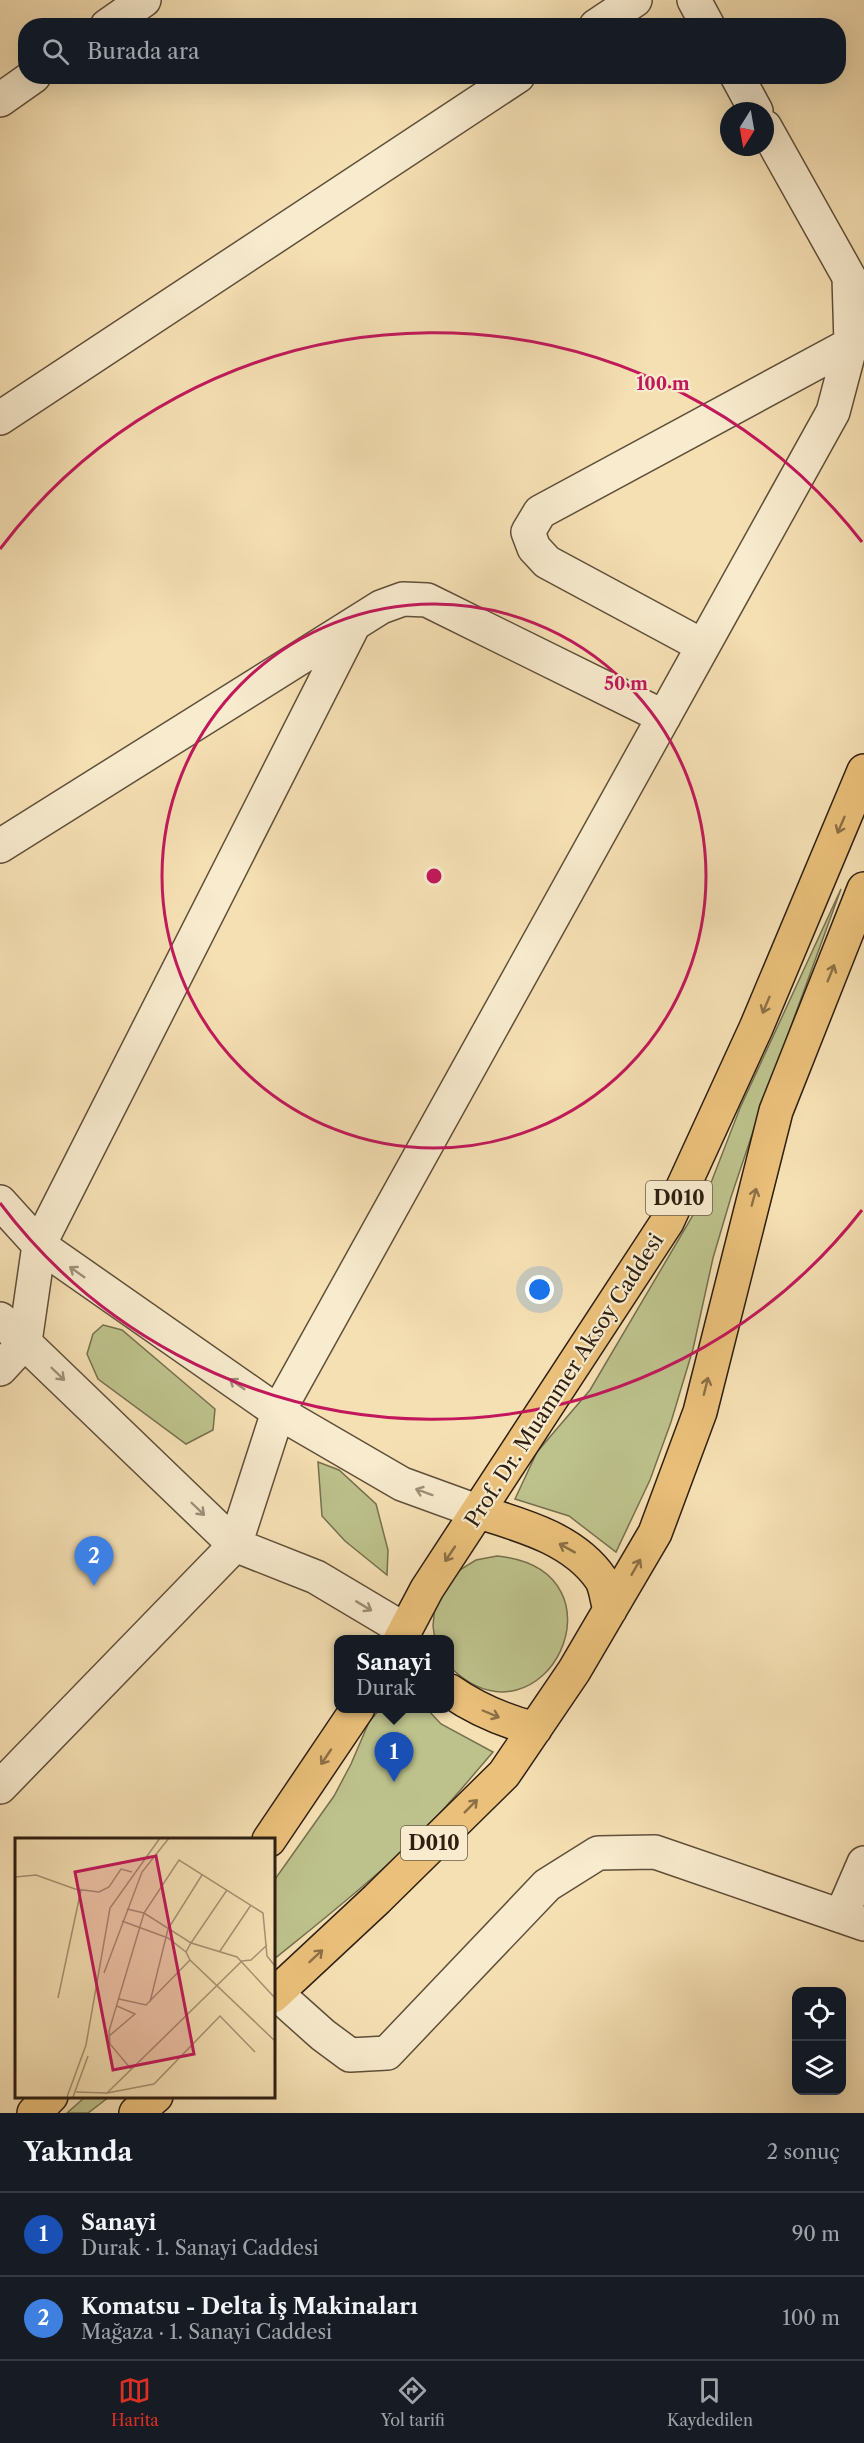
<!DOCTYPE html>
<html lang="tr">
<head>
<meta charset="utf-8">
<style>
  :root { --surface:#171b24; --page:#20242c; --text:#f1f3f6; --muted:#9ea1a6; --line:#363941; --accent:#d93025 }
  body { margin:0; font-family:"Libre Caslon Text",serif; background:var(--page); color:var(--text) }
  .controls { position:absolute; right:18px; bottom:18px; display:grid; overflow:hidden; border-radius:12px; box-shadow:0 6px 24px #0002 }
  .controls button { width:54px; height:54px; display:grid; place-items:center; padding:0; border:0; border-bottom:2px solid var(--line); background:var(--surface); color:var(--text); font:30px sans-serif }
  .compass { position:absolute; left:720px; top:102px; width:54px; height:54px; border-radius:50%; background:var(--surface); box-shadow:0 6px 24px #0002; rotate:191deg }
  .you { position:absolute; left:540px; top:1290px; width:21px; height:21px; margin:-15px; border:4px solid #fff; border-radius:50%; background:#1a73e8; box-shadow:0 0 0 9px #1a73e833 }
  .badge { display:grid; place-items:center; width:39px; height:39px; border-radius:50%; background:var(--accent); color:#fff; font-size:20px; font-weight:700 }
  .pin { position:absolute; translate:-50% -50px; filter:drop-shadow(0 2px 3px #0008) }
  .pin::after { content:''; position:absolute; top:32px; width:21px; height:18px; background:inherit; clip-path:polygon(0 0,100% 0,50% 100%) }
  .popup { position:absolute; left:334px; top:1635px; width:120px; height:78px; box-sizing:border-box; display:grid; place-content:center; border-radius:12px; background:var(--surface); filter:drop-shadow(0 2px 4px #0005); font-size:20px; white-space:nowrap; color:var(--muted) }
  .popup b { font-size:22px; color:var(--text) }
  .popup::after { content:''; position:absolute; left:50%; top:100%; margin-left:-12px; border:12px solid transparent; border-top-color:var(--surface) }
  .list { margin:0; padding:0; list-style:none }
  h2 { display:flex; justify-content:space-between; align-items:center; height:78px; margin:0; padding:0 24px; font-size:26px }
  h2 small { font-size:20px; font-weight:400; color:var(--muted) }
  .list li { display:grid; grid-template-columns:39px 1fr auto; gap:18px; align-items:center; box-sizing:border-box; height:84px; padding:0 24px; border-top:2px solid var(--line) }
  .list b { display:block; font-size:22px; white-space:nowrap }
  .list p { margin:0; font-size:20px; white-space:nowrap; color:var(--muted) }
  .list em { font-size:20px; font-style:normal; color:var(--muted) }
  .icon { flex:none; width:33px; height:33px; fill:none; stroke:currentColor; stroke-width:2; stroke-linecap:round; stroke-linejoin:round }
  .map { position:relative; flex:none; width:864px; height:2113px; overflow:hidden }
  .search { position:absolute; background:var(--surface); box-shadow:0 6px 24px #0002; left:18px; right:18px; top:18px; height:66px; display:flex; align-items:center; gap:15px; box-sizing:border-box; padding:0 21px; border-radius:24px; color:var(--muted); font-size:22px }
  .sheet { height:246px; background:var(--surface) }
  nav { display:flex; justify-content:space-around; align-items:center; box-sizing:border-box; height:84px; border-top:2px solid var(--line); background:var(--surface); font-size:16px; color:var(--muted) }
  nav a { display:grid; justify-items:center; gap:3px }
  nav .on { color:var(--accent) }
  .map>svg:first-child { display:block }
  .green { fill:#bdc28c; stroke:#76704f; stroke-width:1.5 }
  .lines { fill:none; stroke-linecap:round; stroke-linejoin:round }
  .minor-casing { stroke:#604f3a; stroke-width:36 }
  .trunk-casing { stroke:#2e1f12; stroke-width:36 }
  .minor { stroke:#f8ebce; stroke-width:33 }
  .trunk { stroke:#eac07a; stroke-width:33 }
  .oneway { stroke:#8c7046 }
  .oneway2 { stroke:#9d8f79 }
  .ring { fill:none; stroke:#c2185b; stroke-width:3 }
  .labels { text-anchor:middle; dominant-baseline:central; stroke-width:4.5; stroke-linejoin:round; paint-order:stroke }
  .shield { fill:#f8ebce; stroke:#6b5c4a; stroke-width:1.5 }
  .shield-label { font-size:20px; font-weight:bold; fill:#2e1f12 }
  .street-label { font-size:21px; fill:#2e1f12; stroke:#f8ebce }
  .inset-road { fill:none; stroke:#a59373; stroke-width:1.5 }
  .view { fill:#c2185b; fill-opacity:0.15; stroke:#c2185b; stroke-width:3 }
  .inset-edge { fill:none; stroke:#2e1f12; stroke-width:3 }
  .centre { fill:#c2185b; stroke:#f8ebce; stroke-width:3 }
  .ring-label { font-size:18px; text-anchor:middle; font-weight:bold; fill:#c2185b; stroke:#f8ebce; stroke-width:4.5; stroke-linejoin:round; paint-order:stroke }
</style>
</head>
<body>
<div class="map">
<svg width="864" height="2113" viewBox="0 0 864 2113">
  <rect width="100%" height="100%" fill="#f5e0b4"/>
  <filter id="stains"><feTurbulence type="fractalNoise" baseFrequency=".00333" numOctaves="4"/><feColorMatrix values="0 0 0 0 .2 0 0 0 0 .09 0 0 0 0 .02 0 0 0 .5 -.17"/></filter>
  <radialGradient id="worn" r=".72"><stop offset=".6" stop-color="#630" stop-opacity="0"/><stop offset="1" stop-color="#630" stop-opacity=".3"/></radialGradient>
  <path class="green" d="M841 889 759 1114 731 1197 713 1258 693 1349 671 1422 650 1480 616 1552 569 1516 515 1499 537 1452 590 1390 709 1188 740 1108Z
    M103 1325 122 1330 215 1409 213 1430 186 1444 98 1379 87 1354 93 1334Z
    M318 1462 339 1470 376 1504 388 1550 387 1575 345 1541 322 1516Z
    M497 1556C635 1570 544 1758 450 1667V1640L435 1639 433 1626 435 1605 458 1571 476 1560Z
    M380 1709H427L441 1724 493 1752C462 1788 432 1825 396 1857 357 1893 315 1926 273 1960V1882L334 1796 351 1764 369 1722Z
    M85 2097V2096L109 2097 88 2113H67Z"/>
  <g class="lines">
    <g class="minor-casing">
      <path id="minor" d="M694 0 708 26
        M107 26 144 0
        M596 26 635 0
        M737 76 756 111
        M0 100 34 76
        M0 418 518 76
        M703 646 547 562 534 548 528 532 540 512 851 344
        M0 846 381 607 403 599 427 600 664 717
        M0 1202 39 1245 278 1412 402 1484 479 1512
        M0 1319 235 1545 316 1577 405 1630
        M0 1369 25 1342 39 1245 354 624
        M0 1787 235 1545 278 1412 833 412 851 344 849 277 765 127
        M841 1916 864 1863
        M276 1993 323 2035 350 2055 387 2053 547 1885 598 1853 655 1852 864 1924"/>
    </g>
    <g class="trunk-casing">
      <path id="trunk" d="M479 1512C521 1525 574 1539 601 1579 606 1587 607 1601 610 1610
        M400 1640 427 1589 667 1222 756 1028 864 771
        M450 1691C476 1709 504 1721 535 1729
        M269 1840 358 1708
        M273 1996 377 1899 504 1774 574 1671 655 1533 700 1412 776 1111 864 889
        M34 2113 51 2096
        M136 2113 156 2096"/>
    </g>
    <use href="#minor" class="minor"/>
    <use href="#trunk" class="trunk"/>
  </g>
  <defs><path id="oneway-shaft" d="M-6 0H5M1.5-3L5.5 0L1.5 3" fill="none" stroke-width="1.6" stroke-linecap="round" stroke-linejoin="round" transform="scale(1.5)"/></defs>
  <g class="oneway">
    <use href="#oneway-shaft" transform="translate(841 825) rotate(113)"/>
    <use href="#oneway-shaft" transform="translate(831 973) rotate(-68)"/>
    <use href="#oneway-shaft" transform="translate(766 1005) rotate(113)"/>
    <use href="#oneway-shaft" transform="translate(754 1197) rotate(-75)"/>
    <use href="#oneway-shaft" transform="translate(706 1386) rotate(-76)"/>
    <use href="#oneway-shaft" transform="translate(567 1548) rotate(-151)"/>
    <use href="#oneway-shaft" transform="translate(450 1554) rotate(124)"/>
    <use href="#oneway-shaft" transform="translate(636 1567) rotate(-60)"/>
    <use href="#oneway-shaft" transform="translate(491 1714) rotate(23)"/>
    <use href="#oneway-shaft" transform="translate(326 1757) rotate(124)"/>
    <use href="#oneway-shaft" transform="translate(471 1806) rotate(-45)"/>
    <use href="#oneway-shaft" transform="translate(316 1956) rotate(-43)"/>
  </g>
  <g class="oneway2">
    <use href="#oneway-shaft" transform="translate(77 1272) rotate(-145)"/>
    <use href="#oneway-shaft" transform="translate(58 1374) rotate(44)"/>
    <use href="#oneway-shaft" transform="translate(237 1384) rotate(-145)"/>
    <use href="#oneway-shaft" transform="translate(424 1492) rotate(-160)"/>
    <use href="#oneway-shaft" transform="translate(198 1509) rotate(44)"/>
    <use href="#oneway-shaft" transform="translate(364 1606) rotate(31)"/>
  </g>
  <g class="ring">
    <circle cx="434" cy="876" r="272"/>
    <path d="M862 1210A543 543 0 0 1 0 1203M0 549A543 543 0 0 1 862 542"/>
  </g>
  <g class="labels">
    <g class="shield">
      <rect x="646" y="1181" width="66" height="34" rx="4.5"/>
      <rect x="401" y="1826" width="66" height="34" rx="4.5"/>
    </g>
    <g class="shield-label">
      <text x="679" y="1198">D010</text>
      <text x="434" y="1843">D010</text>
    </g>
    <g class="street-label">
      <text transform="translate(564 1380) rotate(-57)">Prof. Dr. Muammer Aksoy Caddesi</text>
    </g>
  </g>
  <g transform="translate(15 1838)">
    <rect width="260" height="260" fill="#f5e0b4"/>
    <path class="inset-road" d="M0 39 21 37 60 51 84 54 94 49 106 31 117 34M112 71 129 75 176 105 212 52M107 83 153 100 171 114M205 113 236 67M89 135 127 34 154 0M43 160 66 52M260 160 222 119 176 105 171 114 175 122 260 203M104 161 131 167 175 122M135 164 153 91 187 37M93 199 120 176 102 168M240 214 205 178 139 246 92 255 227 123 236 122 252 107M116 231 95 206 94 193 129 75 164 22 248 75 252 118 260 128M61 254 92 255M52 259 71 207 95 70 145 0M58 259 73 218"/>
    <path class="view" d="M141 18 179 216 98 232 60 34Z"/>
    <rect width="260" height="260" class="inset-edge"/>
  </g>
  <circle cx="434" cy="876" r="9" class="centre"/>
  <g class="ring-label">
    <text x="663" y="390">100 m</text>
    <text x="626" y="690">50 m</text>
  </g>
  <rect width="100%" height="100%" filter="url(#stains)"/>
  <rect width="100%" height="100%" fill="url(#worn)"/>
</svg>
<div class="controls">
<button><svg class="icon" aria-label="locate" viewBox="0 0 24 24"><circle cx="12" cy="12" r="6"/><path d="M12 2v4M12 18v4M2 12h4M18 12h4"/></svg></button>
<button><svg class="icon" aria-label="layers" viewBox="0 0 24 24"><path d="M12 4l9 5-9 5-9-5zM3 14l9 5 9-5"/></svg></button>
</div>
<svg class="compass" viewBox="-18 -18 36 36"><path d="M0-13l5 13h-10z" fill="#e53935"/><path d="M0 13l5-13h-10z" fill="#9ea1a6"/></svg>
<div class="you"></div>
<div class="pin badge" style="left:394px;top:1782px;background:#1a4fb4">1</div>
<div class="popup"><b>Sanayi</b>Durak</div>
<div class="pin badge" style="left:94px;top:1586px;background:#3f7fe0">2</div>
<div class="search"><svg class="icon" aria-label="search" viewBox="0 0 24 24"><circle cx="10" cy="10" r="6"/><path d="M15 15l6 6"/></svg>Burada ara</div>
</div>
<section class="sheet">
<h2>Yakında<small>2 sonuç</small></h2>
<ul class="list">
<li><span class="badge" style="background:#1a4fb4">1</span><div><b>Sanayi</b><p>Durak · 1. Sanayi Caddesi</p></div><em>90 m</em></li>
<li><span class="badge" style="background:#3f7fe0">2</span><div><b>Komatsu - Delta İş Makinaları</b><p>Mağaza · 1. Sanayi Caddesi</p></div><em>100 m</em></li>
</ul>
</section>
<nav>
<a class="on"><svg class="icon" aria-label="map" viewBox="0 0 24 24"><path d="M3 6l6-2 6 2 6-2v14l-6 2-6-2-6 2zM9 4v14M15 6v14"/></svg>Harita</a>
<a><svg class="icon" aria-label="directions" viewBox="0 0 24 24"><path d="M12 3l9 9-9 9-9-9zM9 14v-3h6M13 9l2 2-2 2"/></svg>Yol tarifi</a>
<a><svg class="icon" aria-label="saved" viewBox="0 0 24 24"><path d="M7 4h10v16l-5-4-5 4z"/></svg>Kaydedilen</a>
</nav>
</body>
</html>
